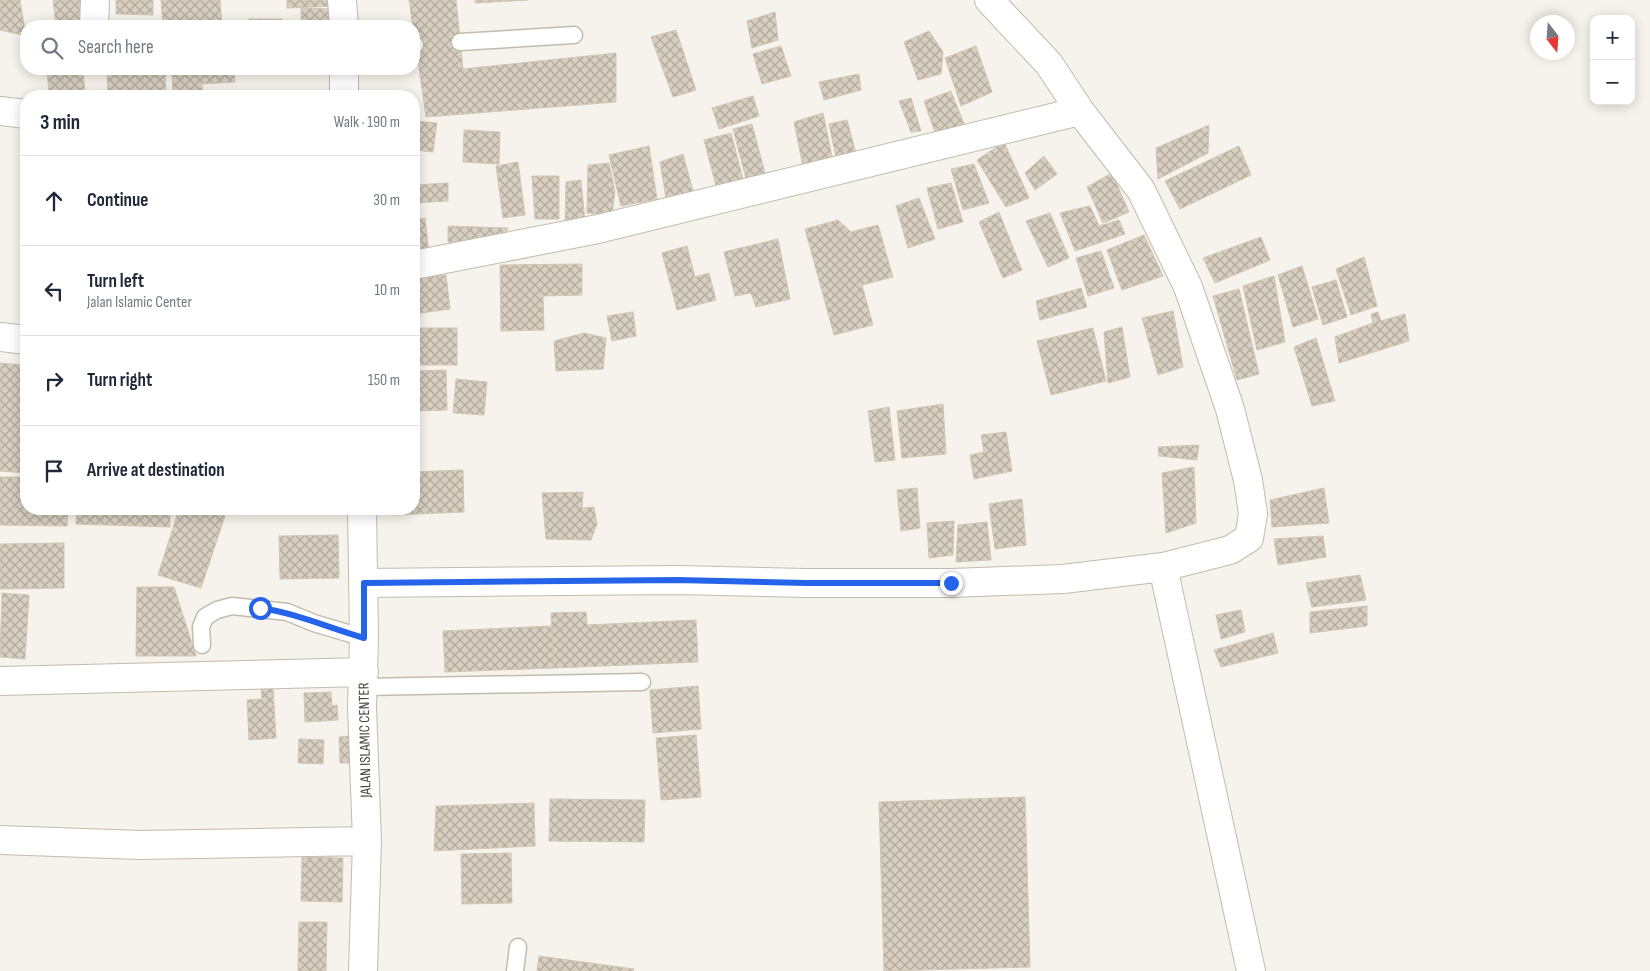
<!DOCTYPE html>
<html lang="en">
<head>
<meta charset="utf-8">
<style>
  :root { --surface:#fff; --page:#f2f2f3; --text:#1f2937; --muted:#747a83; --line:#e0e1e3 }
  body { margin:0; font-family:"Sofia Sans Condensed",sans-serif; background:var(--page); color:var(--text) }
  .controls { position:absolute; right:15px; top:15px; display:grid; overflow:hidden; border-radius:10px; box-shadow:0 2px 12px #0003 }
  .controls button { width:45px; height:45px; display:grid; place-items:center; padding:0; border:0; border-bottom:1px solid var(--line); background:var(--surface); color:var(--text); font:25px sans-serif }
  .compass { position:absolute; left:1530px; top:15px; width:45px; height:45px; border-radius:50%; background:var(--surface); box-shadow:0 2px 12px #0003; rotate:163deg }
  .stop { position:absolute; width:15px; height:15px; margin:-11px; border:4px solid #2563eb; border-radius:50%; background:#fff }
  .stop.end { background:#2563eb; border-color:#fff; box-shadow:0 1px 5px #0008 }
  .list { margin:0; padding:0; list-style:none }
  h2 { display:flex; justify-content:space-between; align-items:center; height:65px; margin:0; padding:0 20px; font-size:21px }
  h2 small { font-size:16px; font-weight:400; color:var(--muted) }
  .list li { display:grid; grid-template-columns:32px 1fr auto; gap:15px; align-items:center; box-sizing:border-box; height:90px; padding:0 20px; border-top:1px solid var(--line) }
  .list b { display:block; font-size:19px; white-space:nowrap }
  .list p { margin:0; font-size:16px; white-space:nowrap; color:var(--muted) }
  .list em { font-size:16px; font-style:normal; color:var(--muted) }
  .icon { flex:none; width:28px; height:28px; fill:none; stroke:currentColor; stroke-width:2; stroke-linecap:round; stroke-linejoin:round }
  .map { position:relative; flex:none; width:1650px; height:971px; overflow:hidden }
  .search { position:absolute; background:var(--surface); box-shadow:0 2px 12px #0003; left:20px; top:20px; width:400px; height:55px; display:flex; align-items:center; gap:12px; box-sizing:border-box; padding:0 18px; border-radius:20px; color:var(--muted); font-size:19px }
  .panel { position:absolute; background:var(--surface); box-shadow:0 2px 12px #0003; left:20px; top:90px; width:400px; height:425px; border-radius:20px }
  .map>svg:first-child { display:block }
  .building { fill:url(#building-cross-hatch); stroke:#d3c7b4 }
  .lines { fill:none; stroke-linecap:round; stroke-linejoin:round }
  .service-casing { stroke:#c2bbae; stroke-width:19 }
  .minor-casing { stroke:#c2bbae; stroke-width:30 }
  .service { stroke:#fff; stroke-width:16 }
  .minor { stroke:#fff; stroke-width:28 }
  .route { stroke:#2563eb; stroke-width:6 }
  .labels { text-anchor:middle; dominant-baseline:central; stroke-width:4; stroke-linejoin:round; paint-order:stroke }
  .street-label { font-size:15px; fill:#4b4439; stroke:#fff }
</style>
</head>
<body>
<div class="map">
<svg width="1650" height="971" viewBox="0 0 1650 971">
  <defs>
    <pattern id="building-cross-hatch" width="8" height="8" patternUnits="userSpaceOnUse" patternTransform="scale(1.25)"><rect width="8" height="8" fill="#d8cfc1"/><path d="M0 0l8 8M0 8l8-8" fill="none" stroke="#b1aa9e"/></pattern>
  </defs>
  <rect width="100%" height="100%" fill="#f6f3ec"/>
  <path class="building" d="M0 0H20L26 36 0 30Z
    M53 0H82L84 26H56Z
    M116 0H153V15L116 14Z
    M161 0H220L222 26H163Z
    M287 0H338V6L287 8Z
    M409 0H456L463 69 616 53V102L426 117Z
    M475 0H528L475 3Z
    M301 8 335 9 334 26H301Z
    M775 12 778 40 752 48 747 21Z
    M249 19H282V26H250Z
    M158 22V26H123Z
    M676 30 696 90 673 97 651 37Z
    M929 31 943 52 941 74 918 80 904 42Z
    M781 46 791 76 762 84 753 54Z
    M976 46 992 92 961 106 945 58Z
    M47 69H83L85 96H49Z
    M107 69H165L166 96H108Z
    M172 69H234L235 82 202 84V96H173Z
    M859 74 861 90 824 100 819 82Z
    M951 91 964 124 936 135 924 101Z
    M753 96 759 116 719 129 712 108Z
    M911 98 921 131 911 132 899 101Z
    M823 113 833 161 803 167 794 122Z
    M847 120 858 161 838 167 829 124Z
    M414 121 437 123 433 152 414 150Z
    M752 124 766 177 747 182 733 129Z
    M1209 125 1208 153 1158 179 1156 148Z
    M464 130 500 132 499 164 463 162Z
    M731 133 743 179 716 186 704 140Z
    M1004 142 1029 198 1006 207 977 160Z
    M649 146 657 199 621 206 609 155Z
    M1239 146 1251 175 1180 209 1165 181Z
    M683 154 693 191 666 198 660 162Z
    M1044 156 1057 174 1035 190 1025 173Z
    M518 162 525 215 503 218 496 166Z
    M609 163 615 191 612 215 587 213 588 165Z
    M974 164 989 203 963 210 951 169Z
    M1112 173 1129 212 1103 223 1087 187Z
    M532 176H559V219H535Z
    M581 180 585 222 565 225 566 182Z
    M448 183V201L414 203V185Z
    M951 183 963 222 938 229 927 188Z
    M919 198 935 239 908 248 896 206Z
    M1090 206 1099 226 1119 220 1125 234 1075 251 1060 213Z
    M999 212 1022 270 1003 278 979 222Z
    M1050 213 1069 258 1048 267 1026 221Z
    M425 218 429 255 414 257V220Z
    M838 220 851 232 878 225 893 277 862 285 873 325 834 335 805 229Z
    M448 226 508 228 502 244 448 242Z
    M1144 235 1163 276 1122 290 1107 250Z
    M1261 237 1270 260 1215 283 1203 258Z
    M778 239 790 299 756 307 751 293 735 296 724 252Z
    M687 246 695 277 709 273 716 300 677 310 662 253Z
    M1101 251 1114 288 1088 296 1076 258Z
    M1364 257 1377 306 1351 315 1336 269Z
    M582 264V295L543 296 544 330 501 331 500 265Z
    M1302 266 1318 319 1293 327 1278 275Z
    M446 275 450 309 414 314V278Z
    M1274 276 1285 342 1257 350 1243 286Z
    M1336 280 1347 317 1323 325 1312 287Z
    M1081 288 1087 307 1040 320 1036 301Z
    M1239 289 1259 374 1237 380 1213 296Z
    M1173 311 1183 367 1158 375 1142 318Z
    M633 312 636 336 612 341 607 316Z
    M1378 312 1381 321 1405 314 1409 341 1339 363 1335 337 1373 323 1371 314Z
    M1122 327 1130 377 1108 383 1104 332Z
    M414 328H457V365H414Z
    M1093 328 1106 381 1051 395 1037 341Z
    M584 333 606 338 603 369 556 371 554 341Z
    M1316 338 1335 401 1312 406 1294 347Z
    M0 363 26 365V473L0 471Z
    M446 370 447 410 414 411V371Z
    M456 379 487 382 484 415 453 413Z
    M943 404 946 454 902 458 897 411Z
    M889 407 895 460 875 462 868 411Z
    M1006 432 1012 471 974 479 970 455 984 452 981 435Z
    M1199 445 1197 460 1159 456 1158 447Z
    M1194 467 1196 523 1166 533 1162 473Z
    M463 470 464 512 392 515V509H414V472Z
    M0 477H26V509H68L67 526 0 525Z
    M917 488 920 528 901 531 897 490Z
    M1324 488 1329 523 1272 527 1270 500Z
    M583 492 582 508 594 507 597 524 591 540 546 539 542 493Z
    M1022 499 1026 545 995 549 989 504Z
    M77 509H170V527L76 524Z
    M179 509H202L225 516 201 588 158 575Z
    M329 509H359V514H329Z
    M954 521 953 555 929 558 927 523Z
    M987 522 991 560 956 562 958 525Z
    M338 535 339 578 280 579 279 536Z
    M1323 536 1326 557 1278 565 1274 539Z
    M64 543V588L0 589V544Z
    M1360 575 1366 600 1312 607 1306 583Z
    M137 587H174L196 656H136Z
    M2 593 29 595 25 659 0 657Z
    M1367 606V626L1310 633V612Z
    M1241 610 1245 632 1221 639 1216 615Z
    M586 612 587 625 696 620 698 662 554 668 551 613Z
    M552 626 554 668 445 672 443 631Z
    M1273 633 1278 653 1221 667 1214 650Z
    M698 686 701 729 653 733 650 690Z
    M261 688H273L276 738 249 740 247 700 262 699Z
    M331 692 332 706 337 705 338 720 305 722 304 693Z
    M696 735 701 797 661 800 656 738Z
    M350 736V763H340L339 737Z
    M299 739 324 740 323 764 298 763Z
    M1025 797 1030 967 884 971 879 802Z
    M550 799 645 800 644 842 549 841Z
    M534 803 535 846 434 851 436 806Z
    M511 853 512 903 462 904 461 854Z
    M302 857 343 858 342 902 301 901Z
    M299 922H327L326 971H298Z
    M539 956 634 969 633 971H537Z"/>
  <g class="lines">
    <g class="service-casing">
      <path id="service" d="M460 42 574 35
        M414 45H415
        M202 645 201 627 205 617 217 610 232 606 287 612 314 623 364 638
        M363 687 642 682
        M515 971 518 947"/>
    </g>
    <g class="minor-casing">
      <path id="minor" d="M342 0 344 26
        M989 0 1049 64 1080 111 1141 190 1188 287 1230 409 1248 480 1253 514 1249 538 1230 550 1163 567
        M94 26 95 0
        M344 69V96
        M0 111 26 114
        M414 265 598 229 1080 111
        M0 337 26 340
        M362 509 364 638 362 707 367 841 363 971
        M364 583 677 580 806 583H951L1063 579 1163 567 1251 971
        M0 681 364 672
        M0 840 140 845 367 841"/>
    </g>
    <use href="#service" class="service"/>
    <use href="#minor" class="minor"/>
  </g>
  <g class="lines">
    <path class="route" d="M260 608C296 613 329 628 364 638V583L677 580 806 583H951"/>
  </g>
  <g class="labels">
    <g class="street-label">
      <text transform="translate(365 740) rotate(-91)">JALAN ISLAMIC CENTER</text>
    </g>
  </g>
</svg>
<div class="controls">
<button>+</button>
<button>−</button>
</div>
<svg class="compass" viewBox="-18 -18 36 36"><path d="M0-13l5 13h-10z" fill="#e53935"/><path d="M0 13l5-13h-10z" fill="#747a83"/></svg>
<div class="stop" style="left:260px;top:608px"></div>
<div class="stop end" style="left:951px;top:583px"></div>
<div class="search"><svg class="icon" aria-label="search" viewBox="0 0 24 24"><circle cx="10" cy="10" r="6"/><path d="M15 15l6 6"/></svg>Search here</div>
<section class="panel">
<h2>3 min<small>Walk · 190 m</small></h2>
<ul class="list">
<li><svg class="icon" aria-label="ahead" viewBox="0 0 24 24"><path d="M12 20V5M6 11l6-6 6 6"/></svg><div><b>Continue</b></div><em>30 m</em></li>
<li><svg class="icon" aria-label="left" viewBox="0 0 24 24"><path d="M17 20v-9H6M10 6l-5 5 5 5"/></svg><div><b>Turn left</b><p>Jalan Islamic Center</p></div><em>10 m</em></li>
<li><svg class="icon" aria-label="right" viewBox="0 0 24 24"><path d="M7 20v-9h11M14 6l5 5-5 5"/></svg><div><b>Turn right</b></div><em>150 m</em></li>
<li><svg class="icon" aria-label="arrive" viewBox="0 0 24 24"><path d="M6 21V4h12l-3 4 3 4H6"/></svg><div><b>Arrive at destination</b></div></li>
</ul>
</section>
</div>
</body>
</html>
